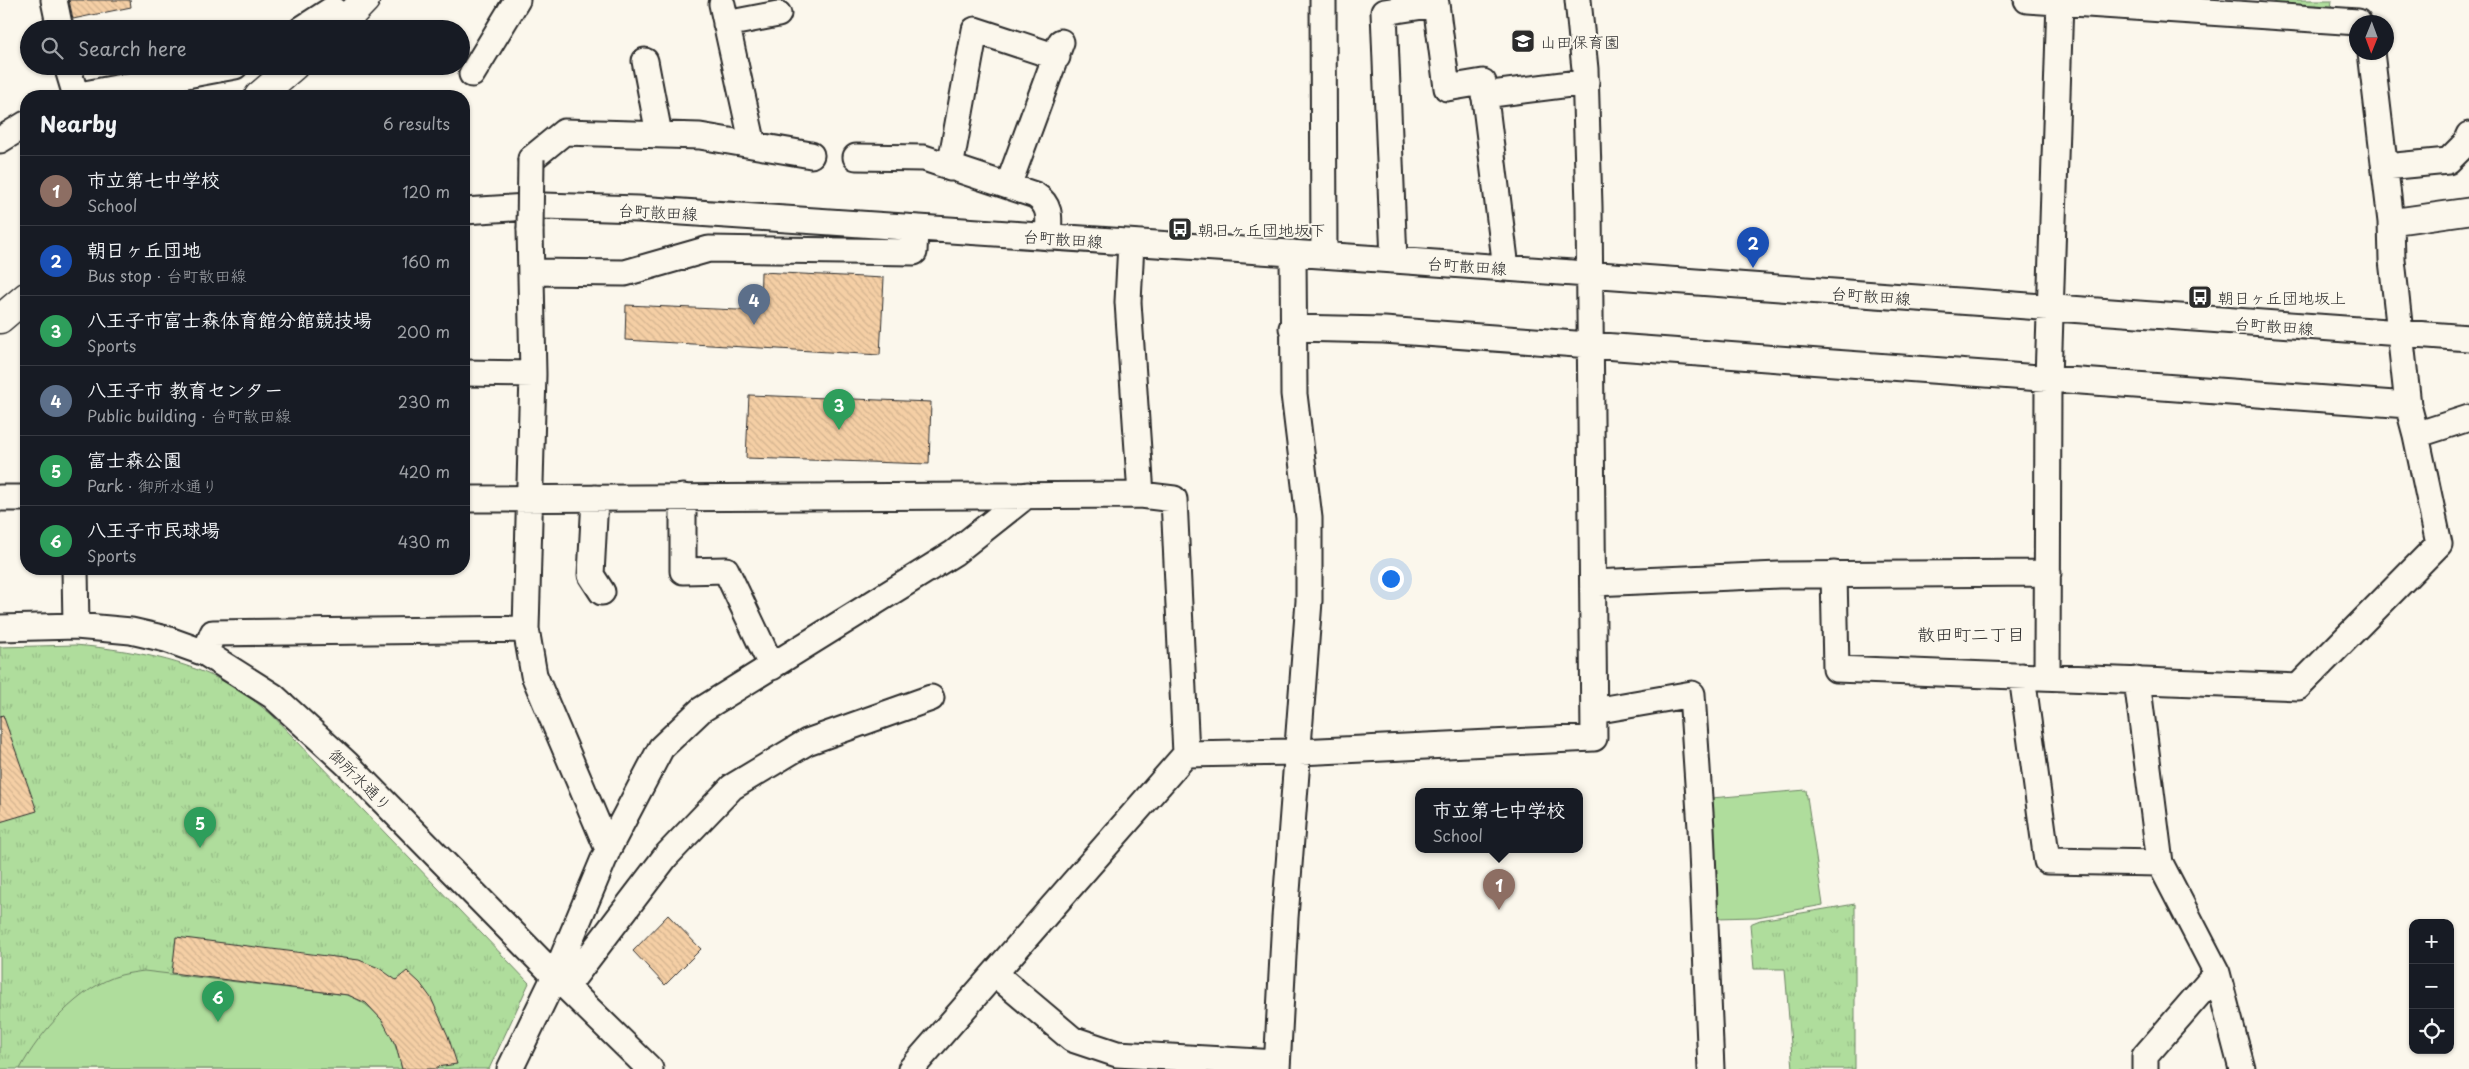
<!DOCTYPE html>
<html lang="en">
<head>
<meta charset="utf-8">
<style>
  :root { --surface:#171b24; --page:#20242c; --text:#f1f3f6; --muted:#9ea1a6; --line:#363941; --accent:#98999b }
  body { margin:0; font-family:"Playpen Sans","Klee One",sans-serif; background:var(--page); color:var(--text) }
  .controls { position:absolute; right:15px; bottom:15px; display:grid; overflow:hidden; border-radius:10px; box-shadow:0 1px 4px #0004 }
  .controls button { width:45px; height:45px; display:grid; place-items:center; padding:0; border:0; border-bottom:1px solid var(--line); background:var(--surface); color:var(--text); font:25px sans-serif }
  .compass { position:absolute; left:2349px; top:15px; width:45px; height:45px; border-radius:50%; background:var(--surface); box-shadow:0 1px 4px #0004; rotate:181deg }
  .you { position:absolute; left:1390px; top:578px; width:18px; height:18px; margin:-12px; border:4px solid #fff; border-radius:50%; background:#1a73e8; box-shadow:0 0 0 8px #1a73e833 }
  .badge { display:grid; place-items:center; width:32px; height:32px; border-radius:50%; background:var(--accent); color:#fff; font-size:16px; font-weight:700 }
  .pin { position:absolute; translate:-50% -41px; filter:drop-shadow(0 1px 2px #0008) }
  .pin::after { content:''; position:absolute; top:26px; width:18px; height:15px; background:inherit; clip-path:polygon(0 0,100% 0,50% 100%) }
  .popup { position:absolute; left:1415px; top:788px; width:168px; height:65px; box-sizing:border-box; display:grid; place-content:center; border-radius:10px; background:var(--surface); filter:drop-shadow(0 1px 4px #0005); font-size:16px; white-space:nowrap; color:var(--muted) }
  .popup b { font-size:19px; color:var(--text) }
  .popup::after { content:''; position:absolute; left:50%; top:100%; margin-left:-10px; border:10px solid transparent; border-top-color:var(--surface) }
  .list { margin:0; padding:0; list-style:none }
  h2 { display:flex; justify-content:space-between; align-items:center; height:65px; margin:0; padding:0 20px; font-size:21px }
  h2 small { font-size:16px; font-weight:400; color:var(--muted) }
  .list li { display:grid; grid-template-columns:32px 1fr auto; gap:15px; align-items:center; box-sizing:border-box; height:70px; padding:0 20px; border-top:1px solid var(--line) }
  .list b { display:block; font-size:19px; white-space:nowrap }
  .list p { margin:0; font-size:16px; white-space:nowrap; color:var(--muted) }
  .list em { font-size:16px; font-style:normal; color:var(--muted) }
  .icon { flex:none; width:28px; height:28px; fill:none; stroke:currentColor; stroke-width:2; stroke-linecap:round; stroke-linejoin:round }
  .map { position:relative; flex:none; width:2469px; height:1069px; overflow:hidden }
  .search { position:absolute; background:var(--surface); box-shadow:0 1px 4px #0004; left:20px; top:20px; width:450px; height:55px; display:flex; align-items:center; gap:12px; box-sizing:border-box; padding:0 18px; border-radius:28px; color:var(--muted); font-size:19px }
  .panel { position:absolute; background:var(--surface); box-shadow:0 1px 4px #0004; left:20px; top:90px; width:450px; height:485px; border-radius:20px }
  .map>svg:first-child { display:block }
  .grass { fill:url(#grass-tufts); stroke:#6d8464 }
  .pitch { fill:#afdd9c; stroke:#6d8464 }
  .building { fill:url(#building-back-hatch); stroke:#2b2b2b }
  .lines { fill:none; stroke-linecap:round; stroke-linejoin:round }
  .minor-casing { stroke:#2b2b2b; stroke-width:29 }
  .major-casing { stroke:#2b2b2b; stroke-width:31 }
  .minor { stroke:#fbf7ec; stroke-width:25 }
  .major { stroke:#fbf7ec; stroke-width:28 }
  .minor-bridge-casing { stroke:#2b2b2b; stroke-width:29; stroke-linecap:butt }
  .minor-bridge { stroke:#fbf7ec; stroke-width:25 }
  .labels { text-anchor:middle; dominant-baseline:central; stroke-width:4; stroke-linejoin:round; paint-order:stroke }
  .poi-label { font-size:16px; fill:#2b2b2b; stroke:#fbf7ec; text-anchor:start }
  .street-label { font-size:16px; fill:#2b2b2b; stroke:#fbf7ec }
  .neighbourhood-label { font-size:18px; fill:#2b2b2b; stroke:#fbf7ec }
</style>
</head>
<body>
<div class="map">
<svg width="2469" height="1069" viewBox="0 0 2469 1069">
  <defs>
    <pattern id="grass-tufts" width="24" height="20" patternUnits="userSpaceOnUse" patternTransform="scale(1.25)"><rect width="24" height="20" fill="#afdd9c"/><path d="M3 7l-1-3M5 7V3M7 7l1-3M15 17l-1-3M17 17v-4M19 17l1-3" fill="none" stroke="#97be87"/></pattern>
    <pattern id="building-back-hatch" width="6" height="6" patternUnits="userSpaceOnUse" patternTransform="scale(1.25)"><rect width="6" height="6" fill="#f5cfa5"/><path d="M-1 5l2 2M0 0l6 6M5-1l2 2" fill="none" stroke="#d2b28e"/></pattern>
  </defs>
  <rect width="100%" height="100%" fill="#fbf7ec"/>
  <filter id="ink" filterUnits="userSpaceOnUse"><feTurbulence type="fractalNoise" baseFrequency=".02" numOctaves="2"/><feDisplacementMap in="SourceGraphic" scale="10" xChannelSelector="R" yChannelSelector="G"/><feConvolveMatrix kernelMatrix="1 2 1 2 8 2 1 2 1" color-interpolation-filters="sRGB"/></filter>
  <g filter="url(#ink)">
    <path class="grass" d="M2275 0H2332L2331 10 2275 6Z
      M75 645C130 650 185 659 234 687 247 694 259 705 271 714L529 983 489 1069H0V647Z
      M1855 904V1069H1793L1785 969H1754L1750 924 1760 920Z"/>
    <path class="pitch" d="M1806 790 1823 905 1757 917 1716 918 1711 798Z
      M144 971 348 995C383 1010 393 1033 402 1069H20C39 1033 80 986 121 975 129 973 137 972 144 971Z"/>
    <path class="building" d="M69 0H130L131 7 73 19Z
      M761 272 884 278 880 355 625 340 626 305 760 311Z
      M749 395 931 402 929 464 746 458Z
      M3 715 37 811 0 822V716Z
      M668 915 701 949 665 985 633 951Z
      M176 937 359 960 379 968 396 980 407 971 420 983 431 998 448 1036 457 1064 437 1067V1069H402L396 1046 382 1020 366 1003 348 995 172 973Z"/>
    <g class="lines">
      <g class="minor-casing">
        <path id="minor" d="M54 0 60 29
          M1323 0 1324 255
          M2027 0 2358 22
          M722 4 753 145
          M726 24 778 14
          M302 29 333 9 347 20
          M645 61 659 134
          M67 66 76 96
          M472 74 517 0
          M1484 95 1586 82
          M74 96 235 66
          M0 140 26 124
          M856 157 924 158 1035 195C1052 206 1049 219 1048 237
          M531 159 564 132 700 136 811 155
          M2385 167 2448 161 2465 144 2469 135
          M950 168 975 30 1057 57
          M1008 186 1061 42
          M464 211 544 206 638 209 1394 260 2469 338
          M2391 222 2469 211
          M530 229 533 374 526 629 534 675 608 849
          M1131 243 1128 302 1141 495
          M1394 260 1384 12 1436 4 1447 88 1483 82 1506 268
          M531 272 625 273 709 249 914 252 915 229
          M1292 328 1384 330 2408 405
          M464 373 533 374
          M2416 435 2469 418
          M683 497V571L726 570 772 667
          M0 498H26
          M595 498 591 575 602 592
          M464 499 1141 495 1174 499 1186 754 911 1069
          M75 569 76 626
          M1834 574 1836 669 2298 687 2439 544 2416 435 2408 405 2392 260 2391 222 2371 52
          M1593 583 1779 575 2048 573
          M0 628 76 626 131 631 166 639 205 653 273 696 347 764 555 976 650 1069
          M205 653 213 633 526 629
          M2022 676 2047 861 2160 863
          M2047 677 2048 379 2060 0
          M2137 680 2160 863 2217 973 2145 1056V1069
          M1594 711 1692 694 1701 828 1711 1069
          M1186 754 1299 752 1594 738 1589 206 1585 69 1578 0
          M2217 973 2242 1069
          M995 974 1072 1039 1117 1054 1277 1063
          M567 986 666 856 732 787 807 742 931 698
          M510 1069 555 976 608 849 661 748 701 710 954 553 1027 495
          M1277 1069 1285 918 1309 601V518L1294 394 1293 253"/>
      </g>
      <g class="major-casing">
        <path id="major" d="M337 29 365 0
          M259 96 294 66
          M0 319 26 297"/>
      </g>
      <use href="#minor" class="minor"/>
      <use href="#major" class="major"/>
      <g class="minor-bridge-casing">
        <path id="minor-bridge" d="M530 229 531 159"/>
      </g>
      <use href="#minor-bridge" class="minor-bridge"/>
    </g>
  </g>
  <defs>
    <g id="school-square" transform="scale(1.25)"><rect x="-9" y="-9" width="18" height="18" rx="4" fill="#2b2b2b" stroke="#fbf7ec"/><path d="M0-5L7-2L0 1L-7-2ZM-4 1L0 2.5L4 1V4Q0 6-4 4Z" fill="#fff"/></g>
    <g id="bus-square" transform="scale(1.25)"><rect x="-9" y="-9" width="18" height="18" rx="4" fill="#2b2b2b" stroke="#fbf7ec"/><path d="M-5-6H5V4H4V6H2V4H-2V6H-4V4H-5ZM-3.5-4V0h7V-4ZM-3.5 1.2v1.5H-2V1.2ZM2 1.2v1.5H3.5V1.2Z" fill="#fff"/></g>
  </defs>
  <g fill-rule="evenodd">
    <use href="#school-square" x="1523" y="41"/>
    <use href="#bus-square" x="1180" y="229"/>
    <use href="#bus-square" x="2200" y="297"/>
  </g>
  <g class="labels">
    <g class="poi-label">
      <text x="1540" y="41">山田保育園</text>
      <text x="1198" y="229">朝日ヶ丘団地坂下</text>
      <text x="2218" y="297">朝日ヶ丘団地坂上</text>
    </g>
    <g class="street-label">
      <text transform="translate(658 211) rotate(3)">台町散田線</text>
      <text transform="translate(1063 238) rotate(4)">台町散田線</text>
      <text transform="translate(1467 265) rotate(4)">台町散田線</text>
      <text transform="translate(1871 295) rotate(4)">台町散田線</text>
      <text transform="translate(2274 325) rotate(4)">台町散田線</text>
      <text transform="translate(361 779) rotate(45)">御所水通り</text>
    </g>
    <g class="neighbourhood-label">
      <text x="1971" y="633">散田町二丁目</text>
    </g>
  </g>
</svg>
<div class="controls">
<button>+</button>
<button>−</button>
<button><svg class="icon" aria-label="locate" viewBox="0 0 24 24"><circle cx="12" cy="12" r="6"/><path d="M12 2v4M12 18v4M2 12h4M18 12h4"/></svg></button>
</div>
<svg class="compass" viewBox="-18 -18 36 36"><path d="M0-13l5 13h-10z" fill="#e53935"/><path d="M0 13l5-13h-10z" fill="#9ea1a6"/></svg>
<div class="you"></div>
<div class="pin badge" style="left:1499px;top:910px;background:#8d6e63">1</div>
<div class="popup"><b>市立第七中学校</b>School</div>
<div class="pin badge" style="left:1753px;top:268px;background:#1a4fb4">2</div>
<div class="pin badge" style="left:839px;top:430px;background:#2e9e5b">3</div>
<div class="pin badge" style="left:754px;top:325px;background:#5c6f8a">4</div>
<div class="pin badge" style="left:200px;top:848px;background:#2e9e5b">5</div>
<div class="pin badge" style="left:218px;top:1022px;background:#2e9e5b">6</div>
<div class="search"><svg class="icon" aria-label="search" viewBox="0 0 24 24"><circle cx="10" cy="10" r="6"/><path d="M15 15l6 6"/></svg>Search here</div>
<section class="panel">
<h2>Nearby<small>6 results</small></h2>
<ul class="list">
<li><span class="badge" style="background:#8d6e63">1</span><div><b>市立第七中学校</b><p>School</p></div><em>120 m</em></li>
<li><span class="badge" style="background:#1a4fb4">2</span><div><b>朝日ヶ丘団地</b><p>Bus stop · 台町散田線</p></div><em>160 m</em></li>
<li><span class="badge" style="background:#2e9e5b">3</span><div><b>八王子市富士森体育館分館競技場</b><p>Sports</p></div><em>200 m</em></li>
<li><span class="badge" style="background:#5c6f8a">4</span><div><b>八王子市 教育センター</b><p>Public building · 台町散田線</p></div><em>230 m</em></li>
<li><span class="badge" style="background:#2e9e5b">5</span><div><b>富士森公園</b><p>Park · 御所水通り</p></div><em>420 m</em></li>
<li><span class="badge" style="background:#2e9e5b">6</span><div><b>八王子市民球場</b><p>Sports</p></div><em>430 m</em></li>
</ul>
</section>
</div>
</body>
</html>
